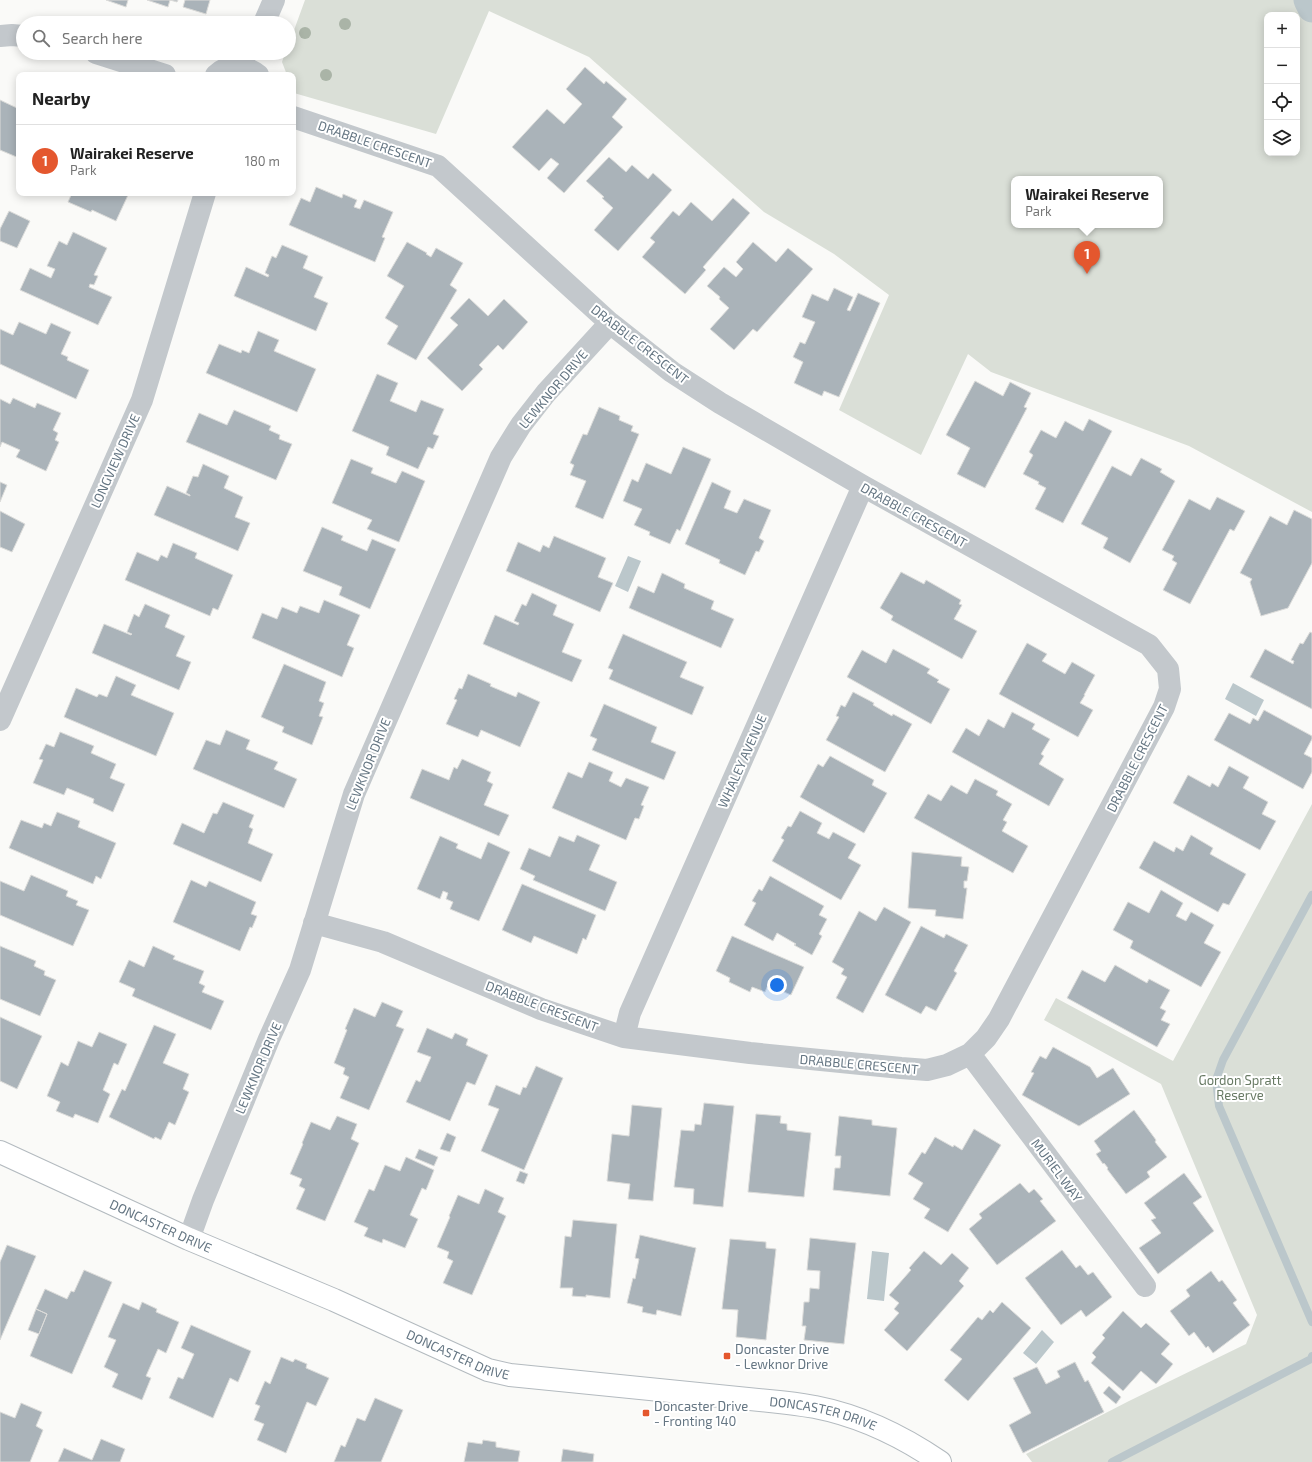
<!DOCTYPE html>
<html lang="en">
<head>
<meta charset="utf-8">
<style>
  :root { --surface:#fff; --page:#f2f2f2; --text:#222; --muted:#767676; --line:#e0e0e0; --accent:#e4572e }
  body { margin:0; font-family:"Exo 2",sans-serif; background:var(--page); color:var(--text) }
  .controls { position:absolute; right:12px; top:12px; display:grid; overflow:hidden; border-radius:8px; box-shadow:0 2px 10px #0003 }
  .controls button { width:36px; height:36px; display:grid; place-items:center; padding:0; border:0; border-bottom:1px solid var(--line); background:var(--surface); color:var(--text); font:20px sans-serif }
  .you { position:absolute; left:777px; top:985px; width:14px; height:14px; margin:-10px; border:3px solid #fff; border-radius:50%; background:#1a73e8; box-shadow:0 0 0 6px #1a73e833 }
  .badge { display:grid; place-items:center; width:26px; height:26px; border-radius:50%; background:var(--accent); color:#fff; font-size:13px; font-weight:700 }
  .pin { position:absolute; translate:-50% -33px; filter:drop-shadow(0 1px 2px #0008) }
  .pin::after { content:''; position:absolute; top:21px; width:14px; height:12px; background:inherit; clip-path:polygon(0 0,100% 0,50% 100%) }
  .popup { position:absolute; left:1011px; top:176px; width:152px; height:52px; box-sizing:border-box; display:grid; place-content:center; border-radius:8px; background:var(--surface); filter:drop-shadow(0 1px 3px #0005); font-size:13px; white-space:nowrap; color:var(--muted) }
  .popup b { font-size:15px; color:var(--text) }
  .popup::after { content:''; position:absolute; left:50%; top:100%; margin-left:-8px; border:8px solid transparent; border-top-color:var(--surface) }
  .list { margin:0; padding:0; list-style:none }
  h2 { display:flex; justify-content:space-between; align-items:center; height:52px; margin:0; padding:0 16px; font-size:17px }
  h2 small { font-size:13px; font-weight:400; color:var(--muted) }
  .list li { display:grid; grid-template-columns:26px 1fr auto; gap:12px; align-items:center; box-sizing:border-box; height:72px; padding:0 16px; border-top:1px solid var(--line) }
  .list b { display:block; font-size:15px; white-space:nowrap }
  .list p { margin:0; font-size:13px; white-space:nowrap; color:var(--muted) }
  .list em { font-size:13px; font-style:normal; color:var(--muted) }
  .icon { flex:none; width:22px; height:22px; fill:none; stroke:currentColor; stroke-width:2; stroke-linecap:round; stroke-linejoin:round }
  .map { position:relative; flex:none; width:1312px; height:1462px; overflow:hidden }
  .search { position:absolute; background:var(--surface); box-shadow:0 2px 10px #0003; left:16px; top:16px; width:280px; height:44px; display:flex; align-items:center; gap:10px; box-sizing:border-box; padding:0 14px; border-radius:22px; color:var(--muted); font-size:15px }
  .panel { position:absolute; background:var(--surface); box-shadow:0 2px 10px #0003; left:16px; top:72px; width:280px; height:124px; border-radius:8px }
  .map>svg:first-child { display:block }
  .green { fill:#dadfd7; fill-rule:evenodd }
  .water { fill:#bbc7cb }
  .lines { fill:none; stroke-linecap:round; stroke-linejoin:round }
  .stream { stroke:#bbc7cb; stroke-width:8 }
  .canal { stroke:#bbc7cb; stroke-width:29 }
  .building { fill:#aab3b9; stroke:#dcdcda }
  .secondary-casing { stroke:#b3babf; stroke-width:24 }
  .street { stroke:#c3c8cc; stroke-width:22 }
  .secondary { stroke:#fff; stroke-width:22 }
  .tree { fill:#aab4a7 }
  .poi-dot { fill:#e4572e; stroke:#fff; stroke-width:1.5 }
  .labels { text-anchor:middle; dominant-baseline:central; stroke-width:4; stroke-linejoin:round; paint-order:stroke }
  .street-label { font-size:13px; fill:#657683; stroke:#fff }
  .park-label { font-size:13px; fill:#687a64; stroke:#fff }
  .poi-label { font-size:13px; fill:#657683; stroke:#fff; text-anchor:start }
</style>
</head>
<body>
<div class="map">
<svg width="1312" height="1462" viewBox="0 0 1312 1462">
  <rect width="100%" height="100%" fill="#fafaf8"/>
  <path class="green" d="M305 0H1312V512L1189 446 991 372 968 354 921 455 839 410 889 295 834 254 764 212 589 57 489 11 436 134 294 93 293 75H287L282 62 285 53H289V44ZM1267 15H1297V153H1267ZM1014 179H1160V225H1014Z
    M1312 804V1462H1032L1026 1454 1129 1401 1246 1344 1257 1315 1161 1084 1044 1020 1056 998 1173 1061Z"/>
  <path class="water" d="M628 556 641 561 628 592 615 586Z
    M1233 683 1264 700 1256 716 1225 699Z
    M872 1251 889 1253 884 1301 867 1299Z
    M1042 1330 1054 1342 1036 1364 1023 1353Z"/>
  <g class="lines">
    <path class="stream" d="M1312 895 1223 1060 1216 1080 1219 1106 1312 1322
      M1112 1462 1311 1359 1312 1356"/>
    <path class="canal" d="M1308 0 1312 8"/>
  </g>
  <path class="building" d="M106 0H128L126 7Z
    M147 0H178L177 2 170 0 168 7Z
    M185 0H210L206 14 183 7Z
    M585 67 604 84 606 81 627 99 612 117 623 127 564 193 547 178 559 164 551 158 539 171 512 147 547 109 564 124 582 104 566 89Z
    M0 100 19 109V158L0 150Z
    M609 157 626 172 632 165 648 179 653 173 672 190 618 251 594 230 613 208 602 198 604 197 586 181Z
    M316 187 342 198 343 194 357 200 354 207 360 209 364 200 393 212 382 237 385 238 375 262 289 225 301 198 310 202Z
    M72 193H129L116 221 92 210 91 212 68 202Z
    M733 198 750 213 703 267 706 270 685 294 642 257 655 242 650 238 673 211 679 216 691 202 712 221Z
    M9 211 30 221 17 248 0 241V229Z
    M73 232 107 248 94 275 98 276 94 285 90 284 89 287 112 297 98 325 20 290 30 268 51 278 55 269 47 266 59 241 67 245Z
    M407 242 427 253 426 254 431 257 436 248 463 263 450 285 457 290 416 360 387 344 398 326 385 318 404 286 387 276Z
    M753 242 776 262 788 248 813 269 757 332 753 329 734 350 710 329 729 308 719 299 720 297 707 286 724 267 736 277 743 269 736 262Z
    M282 245 308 256 303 268 323 277 314 297 328 303 316 331 234 296 246 267 268 277 269 275 265 273 272 256 276 258Z
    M834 288 853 297 847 310 850 311 858 293 880 303 839 397 824 391 822 396 794 383 803 362 793 357 800 342 805 344 815 322 802 317 812 294 828 301Z
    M469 298 488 316 504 299 528 322 503 350 498 345 479 365 483 369 462 391 427 358 458 325 450 318Z
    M19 322 46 334 51 323 71 332 61 354 68 357 67 360 89 370 76 399 0 364V329L13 335Z
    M258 331 279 340 274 351 316 369 297 412 206 373 219 344 241 353 242 350 249 353Z
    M377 374 398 383 390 401 416 412 421 400 444 409 433 434 439 436 433 449 428 447 418 469 386 455 389 447 352 431Z
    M975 381 1003 396 1010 382 1031 393 1024 407 1027 408 985 488 957 474 970 448 946 435Z
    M13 398 35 408 37 403 61 413 53 430 58 433 55 440 59 442 46 471 16 457 20 450 2 442 0 447V399L10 404Z
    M599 407 620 416 619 420 633 426 631 431 639 434 603 519 575 507 586 481 570 475 574 465 570 463 583 434 587 435Z
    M234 410 271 426 269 430 280 435 279 439 292 444 276 480 186 442 199 413 227 425Z
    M1089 419 1112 431 1063 523 1035 509 1046 488 1038 484 1039 482 1023 474 1033 455 1029 452 1041 430 1056 438 1065 421 1083 431Z
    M683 447 711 459 680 531 677 529 670 544 649 535 650 532 634 525 642 509 623 501 632 479 638 482 646 463 671 474Z
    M1141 458 1162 469 1160 472 1175 481 1130 563 1103 548 1108 538 1081 524 1112 466 1131 476Z
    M351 459 373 468 371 473 396 483 402 471 425 481 399 542 367 529 372 520 332 503Z
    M203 464 229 476 224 488 243 497 235 517 250 523 238 551 154 515 167 486 190 496V495L186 493 193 476 198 477Z
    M0 482 7 485 0 502Z
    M712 482 731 491 724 508 737 513 744 499 771 510 759 538 764 541 759 552 756 551 745 575 719 563 720 560 685 544Z
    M1217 497 1245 511 1234 531 1230 529 1190 604 1163 590 1177 563 1172 560 1174 556 1162 550 1189 499 1210 510Z
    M1294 510 1312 519V563L1288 608 1261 616 1250 582 1252 579 1240 573 1270 516 1287 525Z
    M0 511 25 524 12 552 0 547Z
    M322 527 343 536 341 540 367 551 372 539 396 549 370 609 339 595 342 587 303 571Z
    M554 536 606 558 598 577 613 583 600 612 506 571 518 542 540 552 543 545 549 548Z
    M173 543 197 553 195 558 233 575 218 610 213 608 210 616 125 580 137 552 158 561 161 555 167 558Z
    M901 572 924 584 926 580 961 600 959 604 962 605 954 619 977 631 962 659 891 620 893 616 880 608Z
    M662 573 685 584 684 588 714 601 711 609 734 619 721 648 629 608 638 586 654 593Z
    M532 593 557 605 553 615 574 624 562 652 582 660 572 682 483 644 495 615 518 625 519 623 514 621 522 604 526 606Z
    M324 600 360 615 347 645 354 648 342 677 252 638 262 613 277 619 282 607 297 613 300 606 319 613Z
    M145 604 170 615 165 627 185 636 176 656 191 662 179 690 92 653 104 624 131 635 132 634 127 632 134 614 139 617Z
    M1310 632 1312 633V709L1250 677 1265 649 1293 664 1294 661 1291 660 1300 643 1303 644Z
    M623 634 687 662 680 677 704 687 692 715 609 679 613 670 608 668Z
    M1027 643 1047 654 1042 661 1065 674 1072 662 1095 675 1084 695H1085L1080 703 1093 710 1078 737 999 694Z
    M893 649 930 669 927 673 939 680 937 682 950 689 931 724 847 677 862 650 886 663Z
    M284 664 326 682 319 701 324 703 319 716 323 717 312 745 282 732 284 727 261 717Z
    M468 674 491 684 490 686 516 697 518 692 540 702 520 747 481 730 478 737 446 724 457 700 454 699 459 688 462 689Z
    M116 676 136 685 131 695 174 713 156 756 64 717 76 688 97 697 99 694 107 697Z
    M853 692 874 703 873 705 892 716 893 714 912 724 885 772 826 740 839 717 836 716 841 705 845 707Z
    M604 704 657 727 651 742 676 752 664 780 592 750 597 739 590 736Z
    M1264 710 1312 736V739L1304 754 1312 758V772L1303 789 1214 740 1229 713 1250 724 1253 718 1258 721Z
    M1012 712 1035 724 1032 729 1050 739 1041 754 1044 756 1039 764 1064 779 1049 806 952 752 966 728 979 736 988 719 1004 728Z
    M226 730 250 740 246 749 278 762 274 769 297 779 284 808 193 769 206 740 220 745Z
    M60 732 94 746 91 753 116 764 110 778 125 784 113 812 93 803 94 799 67 788 64 795 33 783 43 760 39 759 46 744 54 747Z
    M830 756 874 780 872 785 887 793 864 833 800 797 818 764 823 767Z
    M462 759 491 772 487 781 493 784 484 805 509 815 499 836 410 798 422 769 449 780 454 767 457 769Z
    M589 762 613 772 609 781 621 787 626 778 649 787 641 805 644 806 639 819 635 818 626 840 552 808 568 772 582 778Z
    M1229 766 1249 777 1243 788 1268 802 1262 814 1276 821 1260 850 1173 803 1188 775 1210 787 1212 783 1218 787Z
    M975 779 998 791 996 795 1012 804 1003 820 1007 822 1002 831 1028 846 1013 873 914 818 928 794 941 801 951 785 967 794Z
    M223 802 254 815 249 827 253 829 248 843 273 854 261 882 173 844 182 823 204 833 213 813 217 814Z
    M800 811 822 823 817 833 829 839 833 832 856 844 848 858 861 865 841 900 772 861 784 840 781 838 788 826 791 827Z
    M57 812 80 821 78 827 116 843 101 879 96 876 93 884 9 848 21 820 42 828 44 823 51 826Z
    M577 835 600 845 589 870 617 882 605 911 533 880 535 876 520 869 529 848 550 857 559 836 574 842Z
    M1191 835 1213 848 1210 854 1246 874 1229 905 1223 903 1218 912 1139 868 1154 841 1174 852 1176 847 1183 851Z
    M440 836 458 844 456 848 481 859 488 842 510 852 479 921 450 909 453 902 446 899 448 893 443 891 440 899 417 889Z
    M912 852 962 857 961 866 969 867 967 881H964V888H967L963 919 935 916 936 910 908 908Z
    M31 875 68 891 66 896 78 901 76 905 89 910 73 946 0 915V881L24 891Z
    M770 876 824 906 819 915 827 919 819 934 822 936 812 955 794 945 796 944 777 933 773 941 744 925 756 903 752 901 759 889 762 891Z
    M191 880 206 887 209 881 256 902 251 914 257 916 252 928 250 927 240 951 173 922Z
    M522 884 596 915 586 940 583 938 577 954 534 936 531 943 502 930Z
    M1161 890 1183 903 1176 916 1186 921 1191 912 1214 925 1204 943 1221 952 1201 987 1130 948 1133 941 1113 930 1128 902 1149 913Z
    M884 907 911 922 863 1013 836 998 847 977 841 974 844 969 832 962 859 911 876 921Z
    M921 926 944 938 946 934 968 945 954 971 957 973 936 1011 926 1006 921 1014 885 995Z
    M732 936 804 967 791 995 768 985 765 992 752 987 750 992 729 982 730 978 716 971Z
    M0 946 36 961 34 966 45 971 44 975 56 980 40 1016 0 999Z
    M153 946 175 956 173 959 204 971 199 983 205 986 202 992 224 1001 211 1030 132 996 135 989 119 982 129 960 144 967Z
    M1115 965 1147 983 1149 979 1170 990 1160 1008 1166 1011 1161 1020 1170 1024 1157 1047 1067 998 1082 970 1105 982Z
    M382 1002 403 1011 396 1026 404 1029 369 1110 340 1098 349 1077 343 1074 345 1068 334 1063 347 1030 345 1029 354 1008 375 1017Z
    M0 1017 42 1036 17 1089 0 1081Z
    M154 1025 176 1034 163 1063 189 1074 183 1089 189 1092 175 1125 169 1122 161 1140 155 1137 154 1139 109 1117 122 1089 125 1091Z
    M427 1028 452 1039 455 1033 468 1039 466 1045 488 1055 475 1085 467 1082 450 1121 406 1102 416 1080 420 1082 431 1057 417 1052Z
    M99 1032 127 1044 118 1065 114 1063 103 1090 110 1094 98 1123 75 1114 73 1118 56 1111 60 1102 47 1096 61 1062 68 1066 78 1041 92 1047Z
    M1053 1047 1090 1067 1097 1078 1113 1068 1130 1094 1079 1126 1022 1095 1034 1073 1031 1072 1040 1056 1046 1059Z
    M536 1066 563 1078 524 1170 481 1151 499 1109 488 1105 496 1085 520 1095 523 1087 526 1088Z
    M704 1103 734 1106 723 1207 693 1204 694 1189 674 1187 681 1130 694 1131 695 1124 701 1125Z
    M632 1105 662 1108 653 1201 628 1199 630 1184 607 1181 612 1134 629 1136Z
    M1134 1110 1156 1140 1155 1142 1167 1157 1147 1172 1150 1177 1126 1194 1107 1169 1108 1168 1104 1163 1103 1164 1096 1154 1101 1151 1094 1141Z
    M756 1114 781 1116 780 1123 787 1124V1130L811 1133 804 1197 748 1192Z
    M337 1116 357 1124 351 1139 359 1143 325 1221 296 1209 305 1189 299 1186 302 1179 290 1174 303 1144 302 1143 311 1122 330 1130Z
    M839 1116 872 1120V1125L897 1128 890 1196 833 1190 835 1168H840L841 1156H835Z
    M974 1129 1001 1145 948 1232 924 1218 930 1209 913 1199 923 1183 908 1174 922 1152 925 1154 935 1137 953 1147 954 1145 962 1150Z
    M447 1133 456 1137 450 1152 440 1149Z
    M419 1149 438 1157 434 1166 415 1158Z
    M406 1157 434 1170 426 1190 422 1188 410 1215 418 1219 405 1248 383 1239 382 1243 364 1236 368 1228 354 1222 369 1189 374 1191 385 1165 400 1171Z
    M520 1171 528 1174 524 1184 516 1181Z
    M1184 1173 1202 1197 1193 1203 1214 1231 1158 1274 1139 1248 1161 1233 1151 1220 1156 1218 1144 1203Z
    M1020 1183 1029 1193 1034 1189 1043 1199 1040 1201 1056 1221 997 1265 969 1229 982 1218 979 1214Z
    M485 1189 504 1198 498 1212 506 1216 472 1295 443 1283 453 1261 447 1258 449 1252 437 1247 450 1217 449 1216 458 1195 479 1204Z
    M573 1220 617 1224 610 1298 586 1295V1297L572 1296 573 1288H560L565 1236 571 1237Z
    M640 1235 696 1248 681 1316 657 1310 656 1315 642 1312 643 1307 627 1303 633 1278 635 1279 639 1259 635 1258Z
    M810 1238 856 1243 844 1344 804 1340 806 1326H802L804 1302H809L810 1288 819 1289 820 1271 807 1270Z
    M730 1239 766 1242V1248L776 1249 766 1340 736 1337 738 1310 722 1309Z
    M7 1245 36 1256 0 1340V1262Z
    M1062 1250 1076 1268 1080 1265 1088 1275 1093 1272 1112 1297 1086 1317 1081 1310 1061 1325 1025 1278Z
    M924 1251 941 1265 952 1253 969 1268 959 1281 964 1286 907 1351 884 1330 899 1313 894 1309 899 1303 889 1295 911 1270 909 1268Z
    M84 1270 112 1282 72 1374 30 1356 47 1314 36 1309 45 1289 67 1299 71 1291 74 1292Z
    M1211 1271 1219 1282 1222 1280 1237 1300 1233 1303 1250 1325 1213 1353 1208 1346 1206 1348 1194 1332 1189 1336 1170 1311 1190 1296 1186 1290Z
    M142 1302 157 1309 156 1312 179 1322 166 1353 158 1349 146 1376 151 1378 142 1400 112 1387 118 1374 104 1367 116 1340 108 1337 123 1303 139 1310Z
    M1002 1302 1031 1328 968 1401 944 1380 962 1359 950 1350 978 1317 982 1320 990 1310 993 1313Z
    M36 1309 47 1314 39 1334 28 1330Z
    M1123 1311 1141 1328 1146 1323 1170 1344 1161 1354 1173 1364 1156 1384 1141 1371 1123 1391 1091 1363 1096 1357 1092 1353 1105 1338 1102 1335Z
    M191 1325 251 1351 238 1382 230 1378 213 1418 169 1398 178 1377 183 1379 194 1354 181 1348Z
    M281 1357 293 1362 295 1359 307 1364 306 1368 329 1378 316 1406 307 1402 286 1453 257 1440 264 1424 254 1420 260 1406 255 1404 265 1381 270 1384Z
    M1075 1362 1085 1382 1088 1380 1104 1412 1023 1453 1009 1425 1031 1413 1013 1378 1037 1367 1046 1384 1060 1377 1057 1371Z
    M1109 1386 1121 1397 1116 1404 1103 1393Z
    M375 1398 403 1410 381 1462H334L341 1445 345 1447 357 1418 365 1421Z
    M21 1403 42 1412 36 1426 43 1430 30 1462H0V1412L15 1418Z
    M101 1439 125 1449 120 1462H58L64 1448 92 1460Z
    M483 1440 496 1442V1447L520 1451 518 1462H464L468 1442 482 1444Z
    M563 1449 594 1454 593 1462H561Z"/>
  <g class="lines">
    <g class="secondary-casing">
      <g id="secondary">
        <path id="s1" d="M0 1152 189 1239 334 1300 488 1370 510 1375 779 1402C791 1403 803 1405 815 1407 861 1416 902 1436 940 1462"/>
      </g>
    </g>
    <path class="street" d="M264 23 274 0
      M0 36 12 35 23 36
      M96 53 165 75
      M216 75C228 64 246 65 258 75
      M293 117 438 166 610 323 672 372 720 403 863 486 1149 645 1168 669 1170 689 1164 707 999 1019 986 1038 970 1054 947 1065 927 1070 901 1068 750 1053 624 1037 541 1009 383 942 314 923
      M0 720 142 400 205 193
      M624 1037 630 1013 863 486
      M970 1054 1145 1286
      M189 1239 203 1200 269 1039 300 970 354 794 501 457 521 425 546 393 610 323"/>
    <use href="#secondary" class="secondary"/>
  </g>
  <g class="tree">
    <circle cx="345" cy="24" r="6"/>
    <circle cx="305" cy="33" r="6"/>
    <circle cx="326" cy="75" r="6"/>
  </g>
  <g class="poi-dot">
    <rect x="723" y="1352" width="8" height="8" rx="2"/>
    <rect x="642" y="1409" width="8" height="8" rx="2"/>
  </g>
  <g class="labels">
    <g class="street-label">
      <text transform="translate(375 144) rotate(19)">DRABBLE CRESCENT</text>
      <text transform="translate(640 344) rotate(38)">DRABBLE CRESCENT</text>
      <text transform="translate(553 389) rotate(-50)">LEWKNOR DRIVE</text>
      <text transform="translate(115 461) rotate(-66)">LONGVIEW DRIVE</text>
      <text transform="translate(914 515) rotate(29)">DRABBLE CRESCENT</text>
      <text transform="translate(1137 758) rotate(-63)">DRABBLE CRESCENT</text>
      <text transform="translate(742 761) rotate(-66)">WHALEY AVENUE</text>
      <text transform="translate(368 764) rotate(-68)">LEWKNOR DRIVE</text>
      <text transform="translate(542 1006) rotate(21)">DRABBLE CRESCENT</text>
      <text transform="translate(859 1064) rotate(5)">DRABBLE CRESCENT</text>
      <text transform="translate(258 1068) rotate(-67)">LEWKNOR DRIVE</text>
      <text transform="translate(1057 1170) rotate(53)">MURIEL WAY</text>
      <text stroke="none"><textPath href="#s1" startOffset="177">DONCASTER DRIVE</textPath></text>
      <text stroke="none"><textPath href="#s1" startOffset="501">DONCASTER DRIVE</textPath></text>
      <text stroke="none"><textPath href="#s1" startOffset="873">DONCASTER DRIVE</textPath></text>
    </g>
    <g class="park-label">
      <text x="1240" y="1080">Gordon Spratt<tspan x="1240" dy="15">Reserve</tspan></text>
    </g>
    <g class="poi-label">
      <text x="735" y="1349">Doncaster Drive<tspan x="735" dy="15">- Lewknor Drive</tspan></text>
      <text x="654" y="1406">Doncaster Drive<tspan x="654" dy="15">- Fronting 140</tspan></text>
    </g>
  </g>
</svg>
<div class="controls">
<button>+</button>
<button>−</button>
<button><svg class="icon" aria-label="locate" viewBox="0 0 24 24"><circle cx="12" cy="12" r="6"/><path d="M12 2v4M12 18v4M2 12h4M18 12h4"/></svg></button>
<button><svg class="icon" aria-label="layers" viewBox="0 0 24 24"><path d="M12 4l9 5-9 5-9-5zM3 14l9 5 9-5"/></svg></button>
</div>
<div class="you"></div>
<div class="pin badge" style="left:1087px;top:274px">1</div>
<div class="popup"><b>Wairakei Reserve</b>Park</div>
<div class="search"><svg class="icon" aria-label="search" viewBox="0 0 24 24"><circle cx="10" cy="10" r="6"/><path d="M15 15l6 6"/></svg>Search here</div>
<section class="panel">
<h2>Nearby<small></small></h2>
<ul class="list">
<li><span class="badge">1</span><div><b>Wairakei Reserve</b><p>Park</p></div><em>180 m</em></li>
</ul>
</section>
</div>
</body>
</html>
